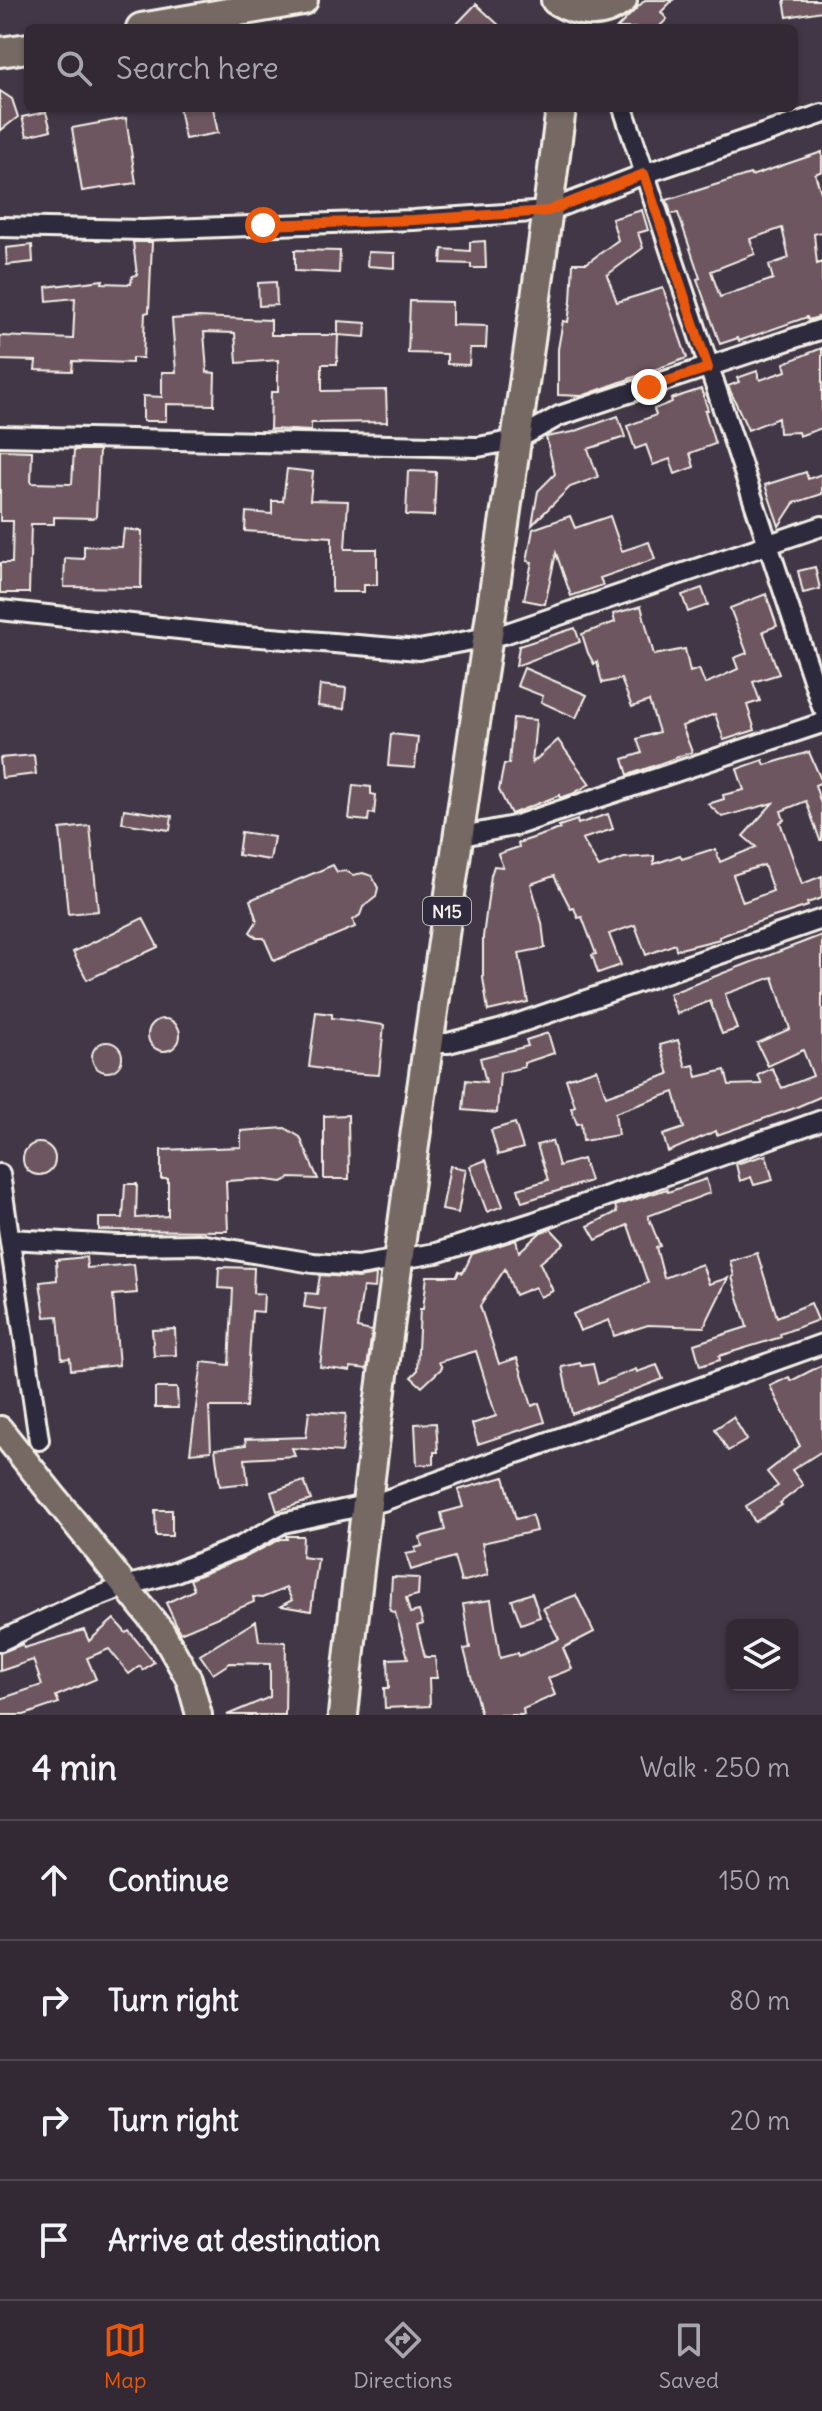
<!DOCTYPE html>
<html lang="en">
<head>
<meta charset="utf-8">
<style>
  :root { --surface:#322935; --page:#3a313d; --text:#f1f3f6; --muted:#a8a6ad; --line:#4d4550; --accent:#ea580c }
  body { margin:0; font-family:Delius,sans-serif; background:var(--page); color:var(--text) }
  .controls { position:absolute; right:24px; bottom:24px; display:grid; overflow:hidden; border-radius:12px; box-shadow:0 2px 6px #0004 }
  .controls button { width:72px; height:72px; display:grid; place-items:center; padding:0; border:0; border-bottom:2px solid var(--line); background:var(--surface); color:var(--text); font:40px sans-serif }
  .stop { position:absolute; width:24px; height:24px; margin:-18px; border:6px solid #ea580c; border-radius:50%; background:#fff }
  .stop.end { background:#ea580c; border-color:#fff; box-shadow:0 2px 8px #0008 }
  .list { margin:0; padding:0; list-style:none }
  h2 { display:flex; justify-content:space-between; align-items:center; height:104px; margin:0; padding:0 32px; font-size:34px }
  h2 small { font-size:26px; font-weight:400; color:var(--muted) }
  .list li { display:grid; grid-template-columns:52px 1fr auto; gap:24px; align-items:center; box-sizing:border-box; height:120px; padding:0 32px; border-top:2px solid var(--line) }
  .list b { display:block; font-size:30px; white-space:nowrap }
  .list em { font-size:26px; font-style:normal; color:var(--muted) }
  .icon { flex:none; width:44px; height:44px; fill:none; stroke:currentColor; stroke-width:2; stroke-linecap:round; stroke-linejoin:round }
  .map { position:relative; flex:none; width:822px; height:1715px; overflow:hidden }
  .search { position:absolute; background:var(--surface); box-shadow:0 2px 6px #0004; left:24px; right:24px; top:24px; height:88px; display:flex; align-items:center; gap:20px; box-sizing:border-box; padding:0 28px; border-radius:12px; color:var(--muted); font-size:30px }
  .sheet { height:584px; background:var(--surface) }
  nav { display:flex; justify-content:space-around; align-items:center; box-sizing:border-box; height:112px; border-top:2px solid var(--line); background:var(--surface); font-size:22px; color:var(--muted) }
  nav a { display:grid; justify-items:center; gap:4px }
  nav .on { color:var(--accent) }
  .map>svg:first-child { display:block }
  .building { fill:#6d565e; stroke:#f4f1e8; stroke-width:2; fill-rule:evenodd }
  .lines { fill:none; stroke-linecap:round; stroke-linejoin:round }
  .minor-casing { stroke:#f4f1e8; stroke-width:24 }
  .major-casing { stroke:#f4f1e8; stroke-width:30 }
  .highway-casing { stroke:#f4f1e8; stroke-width:34 }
  .minor { stroke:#2f2a3d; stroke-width:18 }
  .major { stroke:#766964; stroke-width:24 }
  .highway { stroke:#766964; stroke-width:28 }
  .route { stroke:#ea580c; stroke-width:10 }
  .labels { text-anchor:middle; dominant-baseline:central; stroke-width:8; stroke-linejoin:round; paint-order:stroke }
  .shield { fill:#2f2a3d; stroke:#b9b5b5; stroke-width:2 }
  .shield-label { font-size:18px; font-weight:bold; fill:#f4f1e8 }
</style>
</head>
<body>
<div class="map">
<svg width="822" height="1715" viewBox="0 0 822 1715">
  <rect width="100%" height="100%" fill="#423747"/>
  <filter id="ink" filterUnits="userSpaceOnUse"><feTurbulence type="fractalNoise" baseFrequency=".0125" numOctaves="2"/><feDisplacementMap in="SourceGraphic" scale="16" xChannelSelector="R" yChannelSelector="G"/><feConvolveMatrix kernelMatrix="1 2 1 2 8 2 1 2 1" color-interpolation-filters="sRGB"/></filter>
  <g filter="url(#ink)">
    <path class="building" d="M645 0H673L661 12 667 19 658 28H617Z
      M784 0H822V11L787 17Z
      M476 4 502 28H453Z
      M0 91 12 99 18 117 0 131Z
      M179 108H213L218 133 185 139Z
      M46 112 51 130 27 136 22 117Z
      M126 118 136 183 82 191 72 128Z
      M822 152V171L815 174 822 195V232L814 234 817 264 822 262V316L808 320 807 317 739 341 738 338 720 344 697 279 700 278 678 213 671 214 667 200 750 174 751 176ZM782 228 789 258 769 265 773 279 720 297 711 271 755 254 750 239Z
      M642 210 648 230 638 233 643 248 607 275 617 302 663 288 687 358 582 396 558 395V349L563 321 568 322 571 301 573 263H587L618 240 612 219Z
      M485 241 486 268H471V264L441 263 442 249 470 251V242Z
      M133 242H152L149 312 145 313 143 358H132V363L73 361 72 371 35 370 36 361 0 360V336L73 339 75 298 47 301 46 287 103 280 102 283 131 284 132 276 137 275Z
      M32 245 33 262 7 265 6 248Z
      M295 250 340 251 339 273 295 271Z
      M368 252 395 253V268L367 266Z
      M276 282 277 305 259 306 258 283Z
      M410 301 452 302V325L487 326 486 348H470L469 365 447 364V354L408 353Z
      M198 317 271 320V335H338V321L366 323 365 337 338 335 337 364H322V391L386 390 387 422 311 423V431L270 429 271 392H278V360L237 363 235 333 204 332 207 372 215 373 214 405 166 404V421H143V396L162 397V372H176L172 319Z
      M822 348V428L799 436 798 432 779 433 778 418 748 430 728 386 739 382 737 378 757 371 760 380 786 371 784 363Z
      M701 389 708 410 705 411 715 444 690 453 694 467 675 474 670 459 653 465 646 445 635 449 627 426 656 415 654 409 672 402 671 399Z
      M618 416 625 437 588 449 598 477 570 487 532 525 538 491 555 474 546 437 573 432Z
      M0 450 32 451 31 483 72 484 74 450H99L96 516 93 518 54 517V524H31L29 593H0V563H12L13 521H0Z
      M287 469 313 472 310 500 348 501 345 549H377V585H364V592H332V537L245 531 246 512 272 514V501H283Z
      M408 471 436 472 434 516 406 515Z
      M806 472 808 479 822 474V494L794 503 779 526 765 485Z
      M570 516 575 528 610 516 622 551 649 542 655 559 600 578 603 585 571 596 556 553 545 604 524 600 532 562 527 561 533 529Z
      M124 529 142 531 141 588 64 587 65 558 84 559V546L122 547Z
      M815 567 820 589 803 593 798 571Z
      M702 588 708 605 688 612 682 595Z
      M766 594 777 626 763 631 779 674 753 682 760 701 747 705 755 730 724 740 715 714 682 726 692 752 628 775 623 759 642 753 637 739 659 732 649 701 632 707 621 679 602 683 597 662 594 664 588 653 582 634 615 622 613 614 641 606 654 655 685 649 690 672 699 669 705 684 738 669 734 658 747 653 730 608Z
      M575 628 580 642 516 666 519 646Z
      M524 668 587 695 576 718 541 702 543 696 517 686Z
      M320 685 346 688 344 709 318 706Z
      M513 718 536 720 532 763 558 740 590 784 572 794 560 798V795L511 814 499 790 504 764H509Z
      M391 734 418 737 415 768 388 766Z
      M809 752 822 782 815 785 822 807V840H820L806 801 781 811 784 820 780 822 802 884 822 876V898L807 903 808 906 758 922 719 937 720 939 676 950 675 944 646 955 635 925 609 934 621 965 598 973 592 955 596 954 582 917 578 918 574 908 571 909 554 876 531 884 542 923 545 948 519 953 528 1002 488 1011 483 978V937L491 875 494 866 503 867 498 854 519 847 518 843 560 829 559 826 577 820 578 824 608 814 613 829 582 839 599 867 624 858 654 856V864L680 855 682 859 710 850H716L720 862 756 847 743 836 773 803 722 817 708 804 724 799 723 795 744 790 737 769 763 760 765 765ZM764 865 773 891 743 902 733 875Z
      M34 755 36 774 2 778 0 758Z
      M353 785 371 787V794L376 795 374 814 369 813 368 821 349 819Z
      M124 809 172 816 170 830 122 823Z
      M90 826 98 911 68 914 60 829Z
      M241 832 274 837 270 860 238 855Z
      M333 865 337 872 346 871 353 875 363 873 372 876 378 888 376 897 363 907 360 915 353 920 355 927 274 961 264 938H257L250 932 257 921 250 900Z
      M143 918 158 947 87 980 73 952Z
      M822 935V1096L792 1109 717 1135 716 1131 668 1152 663 1135 684 1128 674 1092 615 1113 618 1135 583 1141 581 1123 577 1124 571 1108 575 1106 566 1079 597 1069 606 1096 669 1074 660 1045 678 1040 686 1067 694 1065 697 1077 725 1070 729 1085 762 1084 758 1075 772 1068 782 1088 813 1076 803 1050 768 1066 757 1043 790 1029 773 977 725 994 737 1029 722 1034 710 1001 677 1014 669 994Z
      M316 1012 332 1014V1018L384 1025 379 1075 330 1072V1070L309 1067Z
      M148 1035a16 16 0 1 1 32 0a16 16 0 1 1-32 0Z
      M548 1033 554 1053 524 1063V1067L500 1073 497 1113 463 1110 466 1080 486 1082 480 1058 528 1046 526 1040Z
      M92 1057a15 15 0 1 1 30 0a15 15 0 1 1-30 0Z
      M348 1115 349 1179H324V1116Z
      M515 1123 523 1148 498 1155 491 1130Z
      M285 1128 300 1137 318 1179 290 1178 282 1182 259 1179 226 1181 228 1231 99 1230V1218H123L125 1184H137L136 1218 168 1216V1179H161V1150L241 1147V1131Z
      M552 1141 559 1166 583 1159 590 1181 522 1202 518 1189 548 1180 537 1145Z
      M23 1159a16 16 0 1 1 32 0a16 16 0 1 1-32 0Z
      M766 1155 773 1180 754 1185 751 1177 740 1181 736 1164Z
      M486 1160 503 1206 487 1212 470 1166Z
      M450 1166 466 1169 458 1213 442 1210Z
      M706 1179 710 1193 648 1216 660 1246 656 1247 664 1278 702 1264 709 1284 728 1278 704 1327 648 1325 614 1336 609 1320 580 1331 573 1314 648 1283 628 1225 596 1240 588 1226 617 1212 615 1206 667 1189 668 1192Z
      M551 1229 564 1243 540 1263 553 1291 540 1297 535 1287 515 1295 505 1269 480 1306 499 1364 517 1358 532 1406 539 1403 545 1422 478 1444 472 1424 496 1416 476 1351 439 1362 442 1368 422 1387 411 1377 417 1371 420 1309H423L427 1276H457L459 1271 463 1273 472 1254 516 1240 519 1252 541 1232Z
      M757 1253 777 1317 811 1303 818 1320 780 1334 781 1337 719 1356 720 1360 700 1366 694 1344 747 1327 732 1277 734 1276 730 1261Z
      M86 1257 87 1268 134 1264 137 1293 113 1295 119 1365 71 1370 70 1358 62 1359 58 1316 45 1317 40 1282 57 1280 56 1260Z
      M219 1267 254 1268 253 1293 264 1294 263 1312 252 1311 246 1407H209L211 1451 190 1453 202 1362 229 1365 233 1289 218 1288Z
      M320 1275 358 1278 376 1275 375 1288 363 1287 357 1328 372 1331 367 1369 351 1367 350 1371 320 1367 326 1310 304 1307 306 1293 317 1294Z
      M175 1329 176 1355 154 1356 152 1330Z
      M580 1363 581 1366 593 1364 598 1384 636 1369 637 1372 657 1365 663 1379 572 1414 562 1367Z
      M822 1365V1451L792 1470 803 1485 780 1503 782 1505 755 1522 746 1506 778 1486 767 1472 800 1446 770 1386 789 1377 791 1381Z
      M155 1388H177L178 1408H155Z
      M309 1411 346 1414 342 1452 292 1448 295 1456 245 1459 248 1483 220 1486 215 1449 246 1445 245 1439 306 1437Z
      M733 1417 747 1440 728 1451 715 1429Z
      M436 1423 438 1452H434V1464L417 1465 415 1424Z
      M504 1477 516 1519 532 1515 536 1531 482 1543 488 1575 461 1582 454 1557 411 1570 406 1554 416 1552 415 1548 422 1546 420 1537 445 1530 441 1513 463 1507 458 1490Z
      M304 1481 311 1500 277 1511 271 1492Z
      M155 1510H172V1536H156Z
      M286 1536H303L302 1557 318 1559 311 1611 281 1606 292 1600 286 1588 262 1598 253 1597 254 1602 180 1633 166 1603 194 1590 190 1579 246 1557 280 1539H287Z
      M392 1577 419 1578 418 1595 406 1598 410 1613 419 1611 423 1624 417 1626 425 1657H435L437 1678H429L430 1706 385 1708 384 1688H389L388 1659 408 1658 395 1612 390 1611Z
      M532 1593 540 1617 521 1624 512 1600Z
      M576 1595 594 1632 563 1648 572 1669 548 1678 555 1695 523 1709 524 1715H481L464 1649 470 1648 463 1604 491 1600 500 1658 518 1653 519 1656 559 1639 543 1608Z
      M114 1619 126 1633 129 1631 154 1662 143 1670 140 1666 129 1674 109 1649 87 1658 96 1679 56 1696 59 1703 24 1715H0V1699L42 1685 33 1660 0 1671V1653L23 1644 24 1648 84 1630 89 1641Z
      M256 1621 259 1641 286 1642 285 1715H227L270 1697V1664L230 1663 213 1674 200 1655Z"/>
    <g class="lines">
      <g class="minor-casing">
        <path id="minor" d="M623 108 822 707
          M0 227 142 230 413 220 548 211 644 174 822 114
          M0 436 478 447 516 440 559 416 822 329
          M0 610 235 635 419 650 504 634 822 526
          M457 837 514 826 822 723
          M430 1043H448L499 1030 822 919
          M0 1174 39 1440
          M10 1239 118 1245 199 1244 313 1263 358 1266 436 1253 534 1222 822 1120
          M0 1641 76 1605 126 1586 173 1573 241 1546 283 1523 383 1501 822 1344"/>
      </g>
      <g class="major-casing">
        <path id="major" d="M0 1429 162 1632 189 1679 199 1715"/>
      </g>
      <g class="highway-casing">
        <path id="highway" d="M556 0C578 13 600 17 622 0
          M141 28 303 0
          M0 52 28 48
          M343 1715C399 1177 493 644 561 108"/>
      </g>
      <use href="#minor" class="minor"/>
      <use href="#major" class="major"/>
      <use href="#highway" class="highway"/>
    </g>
  </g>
  <g class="lines" filter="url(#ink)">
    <path class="route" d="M263 225 413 220 548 211 644 174 708 368 649 387"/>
  </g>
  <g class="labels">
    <rect class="shield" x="423" y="897" width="48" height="28" rx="6"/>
    <g class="shield-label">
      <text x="447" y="911">N15</text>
    </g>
  </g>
</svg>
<div class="controls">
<button><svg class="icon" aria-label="layers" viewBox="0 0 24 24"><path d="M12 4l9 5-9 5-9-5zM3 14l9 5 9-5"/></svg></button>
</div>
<div class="stop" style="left:263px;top:225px"></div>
<div class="stop end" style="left:649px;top:387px"></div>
<div class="search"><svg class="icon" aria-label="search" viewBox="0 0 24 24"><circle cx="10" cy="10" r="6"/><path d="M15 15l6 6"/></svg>Search here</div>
</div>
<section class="sheet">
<h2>4 min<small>Walk · 250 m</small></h2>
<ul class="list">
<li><svg class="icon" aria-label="ahead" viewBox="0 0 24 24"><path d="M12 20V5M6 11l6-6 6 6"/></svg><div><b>Continue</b></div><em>150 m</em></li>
<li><svg class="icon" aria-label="right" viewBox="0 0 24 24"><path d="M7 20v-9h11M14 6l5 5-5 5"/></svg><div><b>Turn right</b></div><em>80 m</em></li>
<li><svg class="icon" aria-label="right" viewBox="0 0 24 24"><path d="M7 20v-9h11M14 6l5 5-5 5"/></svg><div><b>Turn right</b></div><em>20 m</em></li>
<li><svg class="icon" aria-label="arrive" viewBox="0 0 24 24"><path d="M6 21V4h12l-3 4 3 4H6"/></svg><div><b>Arrive at destination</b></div></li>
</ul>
</section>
<nav>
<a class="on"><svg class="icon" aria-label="map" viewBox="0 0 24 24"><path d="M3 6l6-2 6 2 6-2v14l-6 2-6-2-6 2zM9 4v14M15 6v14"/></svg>Map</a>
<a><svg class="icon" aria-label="directions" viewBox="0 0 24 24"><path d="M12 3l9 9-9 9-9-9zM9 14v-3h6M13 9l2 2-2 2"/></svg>Directions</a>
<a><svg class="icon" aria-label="saved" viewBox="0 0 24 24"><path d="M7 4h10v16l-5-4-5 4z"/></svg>Saved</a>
</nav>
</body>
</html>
